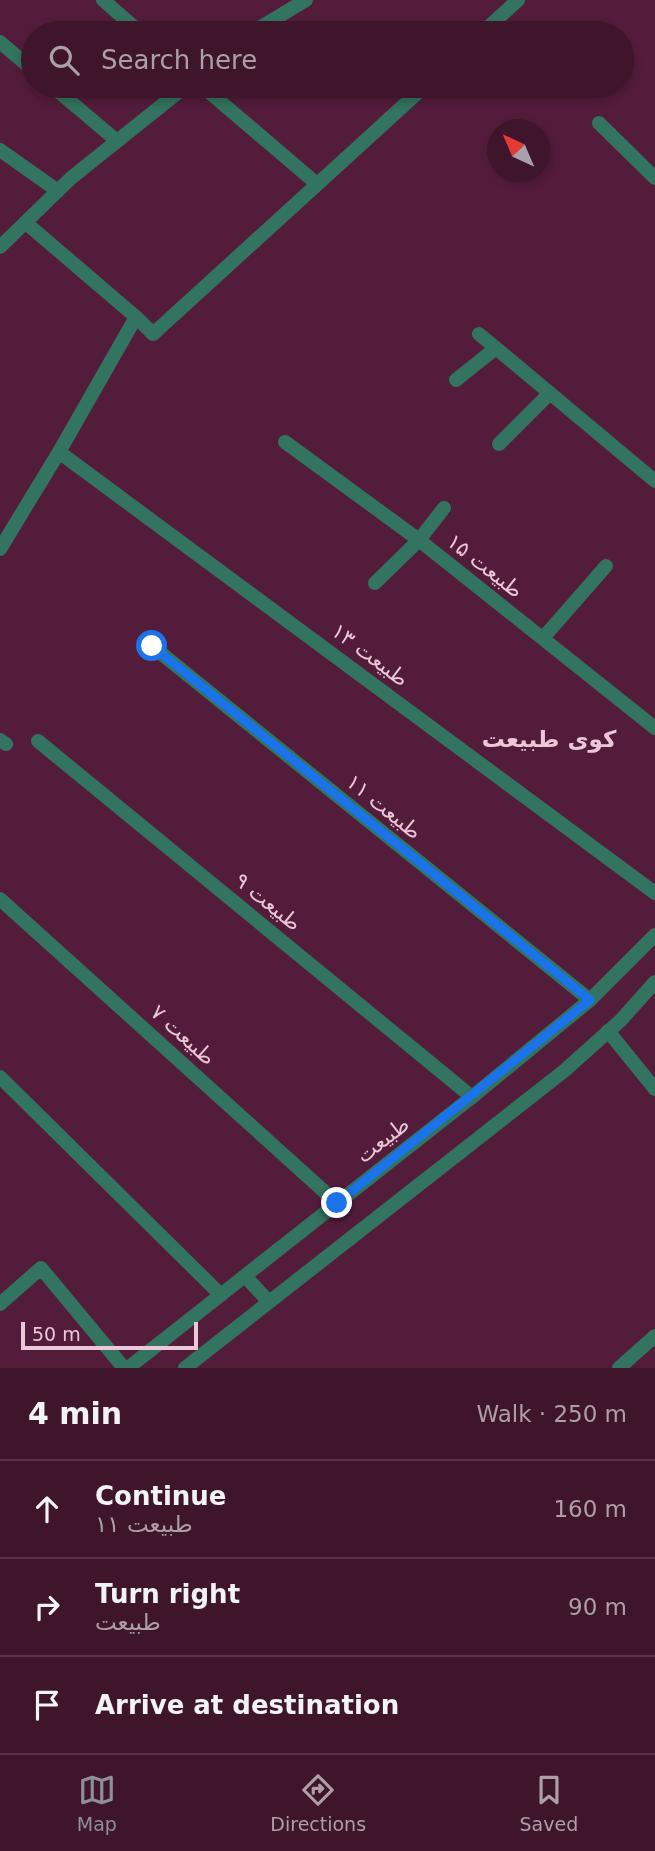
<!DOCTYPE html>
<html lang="en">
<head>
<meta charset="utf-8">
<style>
  :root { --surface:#3f152c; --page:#461e34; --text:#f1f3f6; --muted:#ad9fa9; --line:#583448; --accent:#8c9099 }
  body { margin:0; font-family:"DejaVu Sans",Cairo,sans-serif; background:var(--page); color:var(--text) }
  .compass { position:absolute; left:487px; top:119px; width:63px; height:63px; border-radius:50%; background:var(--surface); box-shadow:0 4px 10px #0003; rotate:316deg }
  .scale { position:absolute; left:21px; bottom:18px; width:177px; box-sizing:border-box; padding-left:7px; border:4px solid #ebc7d7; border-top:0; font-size:19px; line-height:24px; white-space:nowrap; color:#ebc7d7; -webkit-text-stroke:5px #541c3b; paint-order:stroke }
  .stop { position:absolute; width:21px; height:21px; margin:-16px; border:5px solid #1a73e8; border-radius:50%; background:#fff }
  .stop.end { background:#1a73e8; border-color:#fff; box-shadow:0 2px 7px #0008 }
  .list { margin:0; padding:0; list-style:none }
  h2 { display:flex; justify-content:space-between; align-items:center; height:91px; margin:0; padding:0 28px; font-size:30px }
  h2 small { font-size:23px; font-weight:400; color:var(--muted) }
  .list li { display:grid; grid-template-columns:46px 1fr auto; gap:21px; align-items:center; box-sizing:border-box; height:98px; padding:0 28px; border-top:2px solid var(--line) }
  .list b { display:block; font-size:26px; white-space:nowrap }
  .list p { margin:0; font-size:23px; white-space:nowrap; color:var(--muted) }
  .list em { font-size:23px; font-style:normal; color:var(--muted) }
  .icon { flex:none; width:38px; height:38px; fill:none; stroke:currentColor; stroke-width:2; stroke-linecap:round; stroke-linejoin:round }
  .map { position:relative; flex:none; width:655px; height:1368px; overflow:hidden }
  .search { position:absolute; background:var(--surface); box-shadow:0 4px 10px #0003; left:21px; right:21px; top:21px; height:77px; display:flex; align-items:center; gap:18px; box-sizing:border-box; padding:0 24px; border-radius:38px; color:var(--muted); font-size:26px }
  .sheet { height:385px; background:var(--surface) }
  nav { display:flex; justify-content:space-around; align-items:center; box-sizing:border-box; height:98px; border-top:2px solid var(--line); background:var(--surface); font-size:19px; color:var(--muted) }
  nav a { display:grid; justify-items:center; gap:4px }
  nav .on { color:var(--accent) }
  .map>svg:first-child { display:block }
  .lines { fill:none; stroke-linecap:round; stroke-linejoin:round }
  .minor { stroke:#32745f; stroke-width:14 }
  .tertiary { stroke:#32745f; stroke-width:14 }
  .route { stroke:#1a73e8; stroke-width:9 }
  .labels { text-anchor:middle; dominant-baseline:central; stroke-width:7; stroke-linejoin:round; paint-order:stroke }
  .street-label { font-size:21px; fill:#ebc7d7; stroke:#541c3b }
  .neighbourhood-label { font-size:23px; font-weight:bold; fill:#ebc7d7; stroke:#541c3b }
</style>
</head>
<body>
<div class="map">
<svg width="655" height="1368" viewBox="0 0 655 1368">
  <rect width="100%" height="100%" fill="#541c3b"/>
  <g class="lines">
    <path class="minor" d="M103 0 141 33
      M251 33 306 0
      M482 33 518 0
      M0 42 33 70
      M52 86 117 141
      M202 86 317 184
      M599 123 655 178
      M0 150 58 191
      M26 223 136 317 153 334 425 86
      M0 247 71 178 186 86
      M479 334 655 481
      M456 380 496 348
      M285 442 419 540 655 728
      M499 444 550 393
      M59 452 655 893
      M0 549 59 452 136 317
      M375 583 419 540 444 508
      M543 638 606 566
      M152 646 590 1000
      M0 740 6 744
      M38 741 472 1097
      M0 899 337 1203
      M608 1031 655 1089
      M0 1077 221 1295
      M0 1304 41 1268 124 1368
      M619 1368 655 1336"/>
    <path class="tertiary" d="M245 1276 269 1302
      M128 1368 472 1097 590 1000 655 935
      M185 1368 564 1071 621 1020 655 982"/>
  </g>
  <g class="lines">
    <path class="route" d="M152 646 590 1000 337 1203"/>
  </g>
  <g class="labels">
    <g class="street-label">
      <text transform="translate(485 566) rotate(38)">طبیعت ۱۵</text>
      <text transform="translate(370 655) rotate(37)">طبیعت ۱۳</text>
      <text transform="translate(384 807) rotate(39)">طبیعت ۱۱</text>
      <text transform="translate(268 902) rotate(39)">طبیعت ۹</text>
      <text transform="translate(183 1035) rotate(42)">طبیعت ۷</text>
      <text transform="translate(383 1140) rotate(-38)">طبیعت</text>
    </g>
    <g class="neighbourhood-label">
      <text x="549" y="739">کوی طبیعت</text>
    </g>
  </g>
</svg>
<svg class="compass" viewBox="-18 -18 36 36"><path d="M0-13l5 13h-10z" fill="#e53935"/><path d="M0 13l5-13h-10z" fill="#ad9fa9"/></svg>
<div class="scale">50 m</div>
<div class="stop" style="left:152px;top:646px"></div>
<div class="stop end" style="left:337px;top:1203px"></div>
<div class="search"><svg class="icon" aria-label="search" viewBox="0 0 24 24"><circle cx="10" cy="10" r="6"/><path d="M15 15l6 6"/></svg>Search here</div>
</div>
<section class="sheet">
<h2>4 min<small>Walk · 250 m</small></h2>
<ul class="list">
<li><svg class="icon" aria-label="ahead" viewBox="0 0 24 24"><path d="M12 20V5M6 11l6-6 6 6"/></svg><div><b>Continue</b><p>طبیعت ۱۱</p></div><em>160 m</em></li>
<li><svg class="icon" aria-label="right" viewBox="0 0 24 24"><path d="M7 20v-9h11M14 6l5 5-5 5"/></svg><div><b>Turn right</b><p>طبیعت</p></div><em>90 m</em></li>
<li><svg class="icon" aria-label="arrive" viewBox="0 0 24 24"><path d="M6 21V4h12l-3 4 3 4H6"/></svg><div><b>Arrive at destination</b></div></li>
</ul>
</section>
<nav>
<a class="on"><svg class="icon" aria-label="map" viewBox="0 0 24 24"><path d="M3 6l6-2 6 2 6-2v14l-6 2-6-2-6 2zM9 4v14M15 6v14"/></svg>Map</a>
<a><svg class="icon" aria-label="directions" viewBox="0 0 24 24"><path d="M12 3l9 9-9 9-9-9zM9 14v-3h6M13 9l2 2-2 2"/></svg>Directions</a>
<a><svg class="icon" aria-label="saved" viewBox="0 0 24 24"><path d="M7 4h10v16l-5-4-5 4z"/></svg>Saved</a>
</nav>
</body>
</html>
